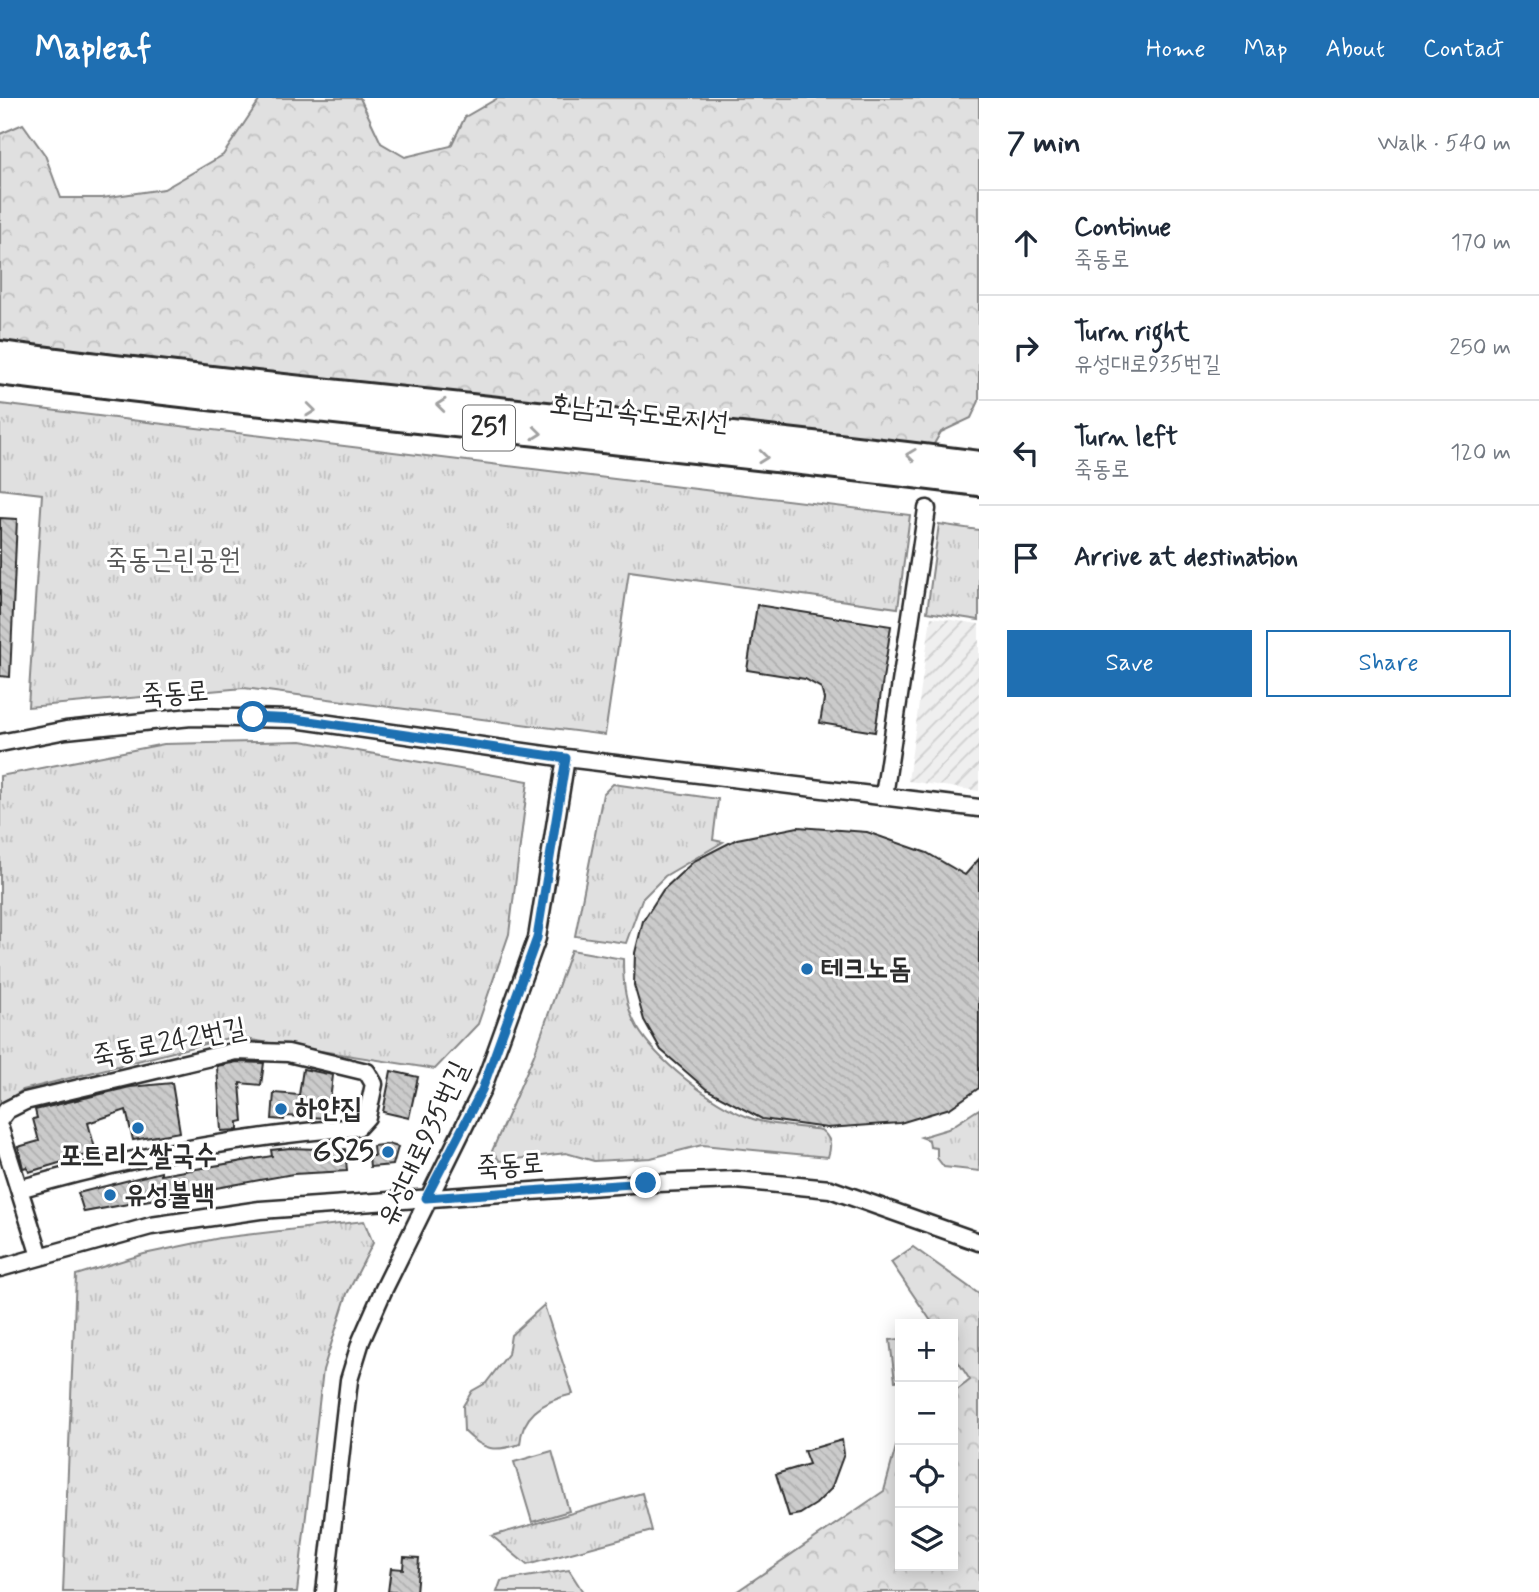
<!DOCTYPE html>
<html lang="en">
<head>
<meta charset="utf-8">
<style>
  :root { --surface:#fff; --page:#f2f2f3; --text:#1f2937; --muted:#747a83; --line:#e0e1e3; --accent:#1f6fb2 }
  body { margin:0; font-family:Mynerve,"Poor Story",sans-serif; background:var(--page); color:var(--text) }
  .controls { position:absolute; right:21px; bottom:21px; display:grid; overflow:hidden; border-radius:0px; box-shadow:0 4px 18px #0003 }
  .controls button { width:63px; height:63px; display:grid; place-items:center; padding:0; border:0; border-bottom:2px solid var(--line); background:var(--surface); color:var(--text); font:35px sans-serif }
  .stop { position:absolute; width:21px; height:21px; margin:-16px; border:5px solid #1f6fb2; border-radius:50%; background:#fff }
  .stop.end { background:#1f6fb2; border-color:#fff; box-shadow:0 2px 7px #0008 }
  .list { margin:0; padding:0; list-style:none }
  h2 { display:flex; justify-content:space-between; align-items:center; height:91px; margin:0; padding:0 28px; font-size:30px }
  h2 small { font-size:23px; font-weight:400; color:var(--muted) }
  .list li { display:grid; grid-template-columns:46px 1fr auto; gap:21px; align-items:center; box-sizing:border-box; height:105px; padding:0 28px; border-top:2px solid var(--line) }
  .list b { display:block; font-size:26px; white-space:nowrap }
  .list p { margin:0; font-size:23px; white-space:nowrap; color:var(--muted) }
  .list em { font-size:23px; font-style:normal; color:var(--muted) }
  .actions { display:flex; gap:14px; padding:21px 28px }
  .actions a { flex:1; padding:16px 0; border:2px solid var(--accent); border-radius:0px; text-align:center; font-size:24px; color:var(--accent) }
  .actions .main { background:var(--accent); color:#fff }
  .icon { flex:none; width:38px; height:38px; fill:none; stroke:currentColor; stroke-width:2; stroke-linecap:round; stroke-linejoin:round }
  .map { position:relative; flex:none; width:979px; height:1494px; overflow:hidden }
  header { display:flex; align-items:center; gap:42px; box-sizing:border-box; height:98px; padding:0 35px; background:var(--accent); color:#fff }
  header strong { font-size:33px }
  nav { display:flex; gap:38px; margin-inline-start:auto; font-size:24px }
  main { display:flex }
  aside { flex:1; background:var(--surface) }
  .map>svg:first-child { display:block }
  .industrial { fill:url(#industrial-furrows) }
  .grass { fill:url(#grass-tufts); stroke:#868686; stroke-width:2 }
  .forest { fill:url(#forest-crowns); stroke:#868686; stroke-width:2 }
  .pitch { fill:#e0e0e0; stroke:#868686; stroke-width:2 }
  .building { fill:url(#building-back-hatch); stroke:#2b2b2b; stroke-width:2 }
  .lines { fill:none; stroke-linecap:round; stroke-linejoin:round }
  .minor-casing { stroke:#2b2b2b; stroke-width:21 }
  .highway-casing { stroke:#2b2b2b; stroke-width:30 }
  .minor { stroke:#fff; stroke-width:16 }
  .highway { stroke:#fff; stroke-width:24 }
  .oneway { stroke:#a0a0a0 }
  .route { stroke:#1f6fb2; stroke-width:9 }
  .poi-dot { fill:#1f6fb2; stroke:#fff; stroke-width:2.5 }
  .labels { text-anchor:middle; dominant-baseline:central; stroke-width:6; stroke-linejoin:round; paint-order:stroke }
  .shield { fill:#fff; stroke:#6b6b6b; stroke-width:2 }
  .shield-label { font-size:26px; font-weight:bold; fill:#2b2b2b }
  .street-label { font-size:28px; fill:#2b2b2b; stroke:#fff }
  .park-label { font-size:28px; fill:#585858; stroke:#fff }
  .poi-label { font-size:28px; font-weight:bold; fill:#2b2b2b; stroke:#fff; text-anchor:start }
</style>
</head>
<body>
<header>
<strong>Mapleaf</strong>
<nav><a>Home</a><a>Map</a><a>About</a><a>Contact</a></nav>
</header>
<main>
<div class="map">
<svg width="979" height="1494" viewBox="0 0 979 1494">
  <defs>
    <pattern id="industrial-furrows" width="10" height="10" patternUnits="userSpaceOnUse" patternTransform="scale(1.75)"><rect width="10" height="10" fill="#efefef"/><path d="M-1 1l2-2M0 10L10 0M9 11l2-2" fill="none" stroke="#cdcdcd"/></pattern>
    <pattern id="grass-tufts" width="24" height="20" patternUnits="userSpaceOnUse" patternTransform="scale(1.75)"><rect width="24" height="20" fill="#e0e0e0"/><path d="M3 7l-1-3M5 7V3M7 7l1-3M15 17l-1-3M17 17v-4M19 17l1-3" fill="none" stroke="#c0c0c0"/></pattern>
    <pattern id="forest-crowns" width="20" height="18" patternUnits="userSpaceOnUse" patternTransform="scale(1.75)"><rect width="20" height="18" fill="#e0e0e0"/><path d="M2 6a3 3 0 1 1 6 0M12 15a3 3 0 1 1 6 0" fill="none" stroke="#c0c0c0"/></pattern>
    <pattern id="building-back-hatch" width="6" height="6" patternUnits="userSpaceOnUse" patternTransform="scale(1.75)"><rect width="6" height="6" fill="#cbcbcb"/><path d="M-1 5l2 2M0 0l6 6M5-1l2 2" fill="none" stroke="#aeaeae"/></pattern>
  </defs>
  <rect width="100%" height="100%" fill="#fff"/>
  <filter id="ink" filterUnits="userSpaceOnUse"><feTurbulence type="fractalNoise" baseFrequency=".0143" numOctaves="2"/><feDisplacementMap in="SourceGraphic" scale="14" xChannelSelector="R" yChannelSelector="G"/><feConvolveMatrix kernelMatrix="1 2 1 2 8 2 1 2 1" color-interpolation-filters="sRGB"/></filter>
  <g filter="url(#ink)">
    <path class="industrial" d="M931 519 979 526V693L908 683Z"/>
    <path class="grass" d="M0 306 910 417 898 510 629 473 605 637 244 590 28 609 42 396 0 391Z
      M939 426 979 432V522L927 514Z
      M301 643 528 683 509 836 478 926 435 971 232 939 23 992 0 1006V678L164 646Z
      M613 686 718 701 713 742 723 744 665 778 642 801 626 845 575 838 603 696Z
      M571 852 623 861C623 885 625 908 637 929 657 963 711 1005 748 1019 769 1028 798 1028 821 1032 831 1040 832 1047 828 1059L702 1047 651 1060 594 1063 566 1055 500 1063 492 1053 534 957Z
      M979 1011V1073L944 1069 937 1060V1050L930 1049 929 1042 921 1039 948 1031Z
      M364 1123 373 1145 347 1196 323 1272 297 1494H63L76 1177 144 1156 220 1140Z
      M544 1207 573 1296C546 1302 522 1315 520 1346 495 1354 484 1353 464 1333L463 1308 472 1293 486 1285 508 1256 511 1237Z
      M642 1395 652 1433 527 1467 492 1438Z
      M569 1472 583 1494H497L501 1483Z"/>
    <path class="forest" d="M261 0H360L381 45 405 59 451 48 465 19 498 0H979V303L971 320 941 334 931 351 0 243V36L23 26 45 57 61 100H102L164 91 223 57Z
      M913 1149 979 1196V1494H736L884 1393 900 1334V1468H953V1295L970 1282 953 1256V1226H933L891 1164Z"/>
    <path class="pitch" d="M900 1241V1283H895L890 1242Z
      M552 1353 569 1413 532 1424 514 1364Z"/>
    <path class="building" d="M0 420 17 421 10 579 0 578Z
      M757 507 891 528 875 634 820 625 824 601 821 590 805 581 747 572Z
      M798 729 867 734 927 755 965 777 979 761V990L950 1010 900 1025 827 1030 762 1021 706 991 661 952 644 922 634 887 635 855 643 823 663 792 694 763 737 741Z
      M237 964 264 965 261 987 240 985 243 1023 238 1024V1032L221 1033 217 968Z
      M303 971 333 977 328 1020 285 1018 284 1022 272 1021 274 995 299 997Z
      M391 973 418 979 409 1020 383 1014Z
      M172 985 180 1034 133 1042 126 1012 88 1025 96 1054 29 1074 27 1069 23 1070 18 1049 39 1043 33 1021 37 1020 35 1012 130 989Z
      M388 1046 398 1049 393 1067 370 1069 369 1058H374L373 1048Z
      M290 1050 317 1051 318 1054 345 1051 347 1073 293 1076 84 1114 78 1095 161 1074V1077L272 1058 271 1052Z
      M842 1342 844 1356 831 1391 816 1406 800 1416 789 1418 776 1376 809 1366 804 1353Z
      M404 1459 419 1460 416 1494H388L391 1470 403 1471Z"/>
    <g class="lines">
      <g class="minor-casing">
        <path id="minor" d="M0 645 66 632 191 619 295 621 566 660 979 710
          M884 698 927 411
          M0 1021 7 1012 25 1003 236 953 288 955 367 974 374 986 367 1019 358 1029C244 1038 129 1059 19 1091
          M0 1031 40 1158
          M0 1170 151 1128 260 1112 631 1086 736 1082 830 1091 979 1144
          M325 1494 349 1282 361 1243 383 1193 482 992 537 840 566 660"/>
      </g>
      <g class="highway-casing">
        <path id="highway" d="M0 256C326 298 653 324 979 366
          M0 274C326 316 653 344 979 385"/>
      </g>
      <use href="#minor" class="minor"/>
      <use href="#highway" class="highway"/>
    </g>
    <defs><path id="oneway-chevron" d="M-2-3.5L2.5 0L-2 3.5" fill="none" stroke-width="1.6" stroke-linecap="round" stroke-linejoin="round" transform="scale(1.75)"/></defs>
    <g class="oneway">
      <use href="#oneway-chevron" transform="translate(441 307) rotate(-174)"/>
      <use href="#oneway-chevron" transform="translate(311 312) rotate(6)"/>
      <use href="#oneway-chevron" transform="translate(537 335) rotate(6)"/>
      <use href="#oneway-chevron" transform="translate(911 357) rotate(-173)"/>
      <use href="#oneway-chevron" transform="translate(763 359) rotate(6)"/>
    </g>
  </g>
  <g class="lines" filter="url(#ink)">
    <path class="route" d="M253 619 295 621 566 660 537 840 482 992 426 1100 646 1085"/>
  </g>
  <g class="poi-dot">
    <circle cx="807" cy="871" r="7"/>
    <circle cx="281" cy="1011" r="7"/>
    <circle cx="138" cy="1030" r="7"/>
    <circle cx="388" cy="1054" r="7"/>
    <circle cx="110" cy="1097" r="7"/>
  </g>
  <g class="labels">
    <rect class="shield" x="463" y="307.5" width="52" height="45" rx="5"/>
    <g class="shield-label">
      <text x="489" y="330">251</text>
    </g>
    <g class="street-label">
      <text transform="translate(639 316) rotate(6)">호남고속도로지선</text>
      <text transform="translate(175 596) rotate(-4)">죽동로</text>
      <text transform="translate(169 945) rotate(-11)">죽동로242번길</text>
      <text transform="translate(424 1046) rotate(-65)">유성대로935번길</text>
      <text transform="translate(510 1068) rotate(-4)">죽동로</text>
    </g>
    <g class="park-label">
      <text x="173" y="462">죽동근린공원</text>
    </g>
    <g class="poi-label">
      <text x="821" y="871">테크노돔</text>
      <text x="295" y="1011">하얀집</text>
      <text x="374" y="1054" text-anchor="end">GS25</text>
      <text x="138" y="1058" text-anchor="middle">포트리스쌀국수</text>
      <text x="124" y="1097">유성불백</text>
    </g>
  </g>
</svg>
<div class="controls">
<button>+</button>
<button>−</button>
<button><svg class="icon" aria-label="locate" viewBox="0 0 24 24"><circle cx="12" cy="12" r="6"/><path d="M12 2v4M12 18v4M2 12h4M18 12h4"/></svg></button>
<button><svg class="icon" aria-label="layers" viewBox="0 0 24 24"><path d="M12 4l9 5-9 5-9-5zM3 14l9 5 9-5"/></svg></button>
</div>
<div class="stop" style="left:253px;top:619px"></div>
<div class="stop end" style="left:646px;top:1085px"></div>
</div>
<aside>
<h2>7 min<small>Walk · 540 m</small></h2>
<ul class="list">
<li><svg class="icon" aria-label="ahead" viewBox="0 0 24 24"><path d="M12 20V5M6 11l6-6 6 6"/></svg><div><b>Continue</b><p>죽동로</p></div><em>170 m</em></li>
<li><svg class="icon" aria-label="right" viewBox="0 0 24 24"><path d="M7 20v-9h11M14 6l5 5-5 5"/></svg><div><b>Turn right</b><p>유성대로935번길</p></div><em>250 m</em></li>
<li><svg class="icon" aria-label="left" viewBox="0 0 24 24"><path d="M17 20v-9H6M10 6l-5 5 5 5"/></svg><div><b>Turn left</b><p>죽동로</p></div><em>120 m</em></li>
<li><svg class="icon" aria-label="arrive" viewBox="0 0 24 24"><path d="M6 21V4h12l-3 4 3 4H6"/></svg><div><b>Arrive at destination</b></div></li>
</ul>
<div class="actions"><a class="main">Save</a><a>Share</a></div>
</aside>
</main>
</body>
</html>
